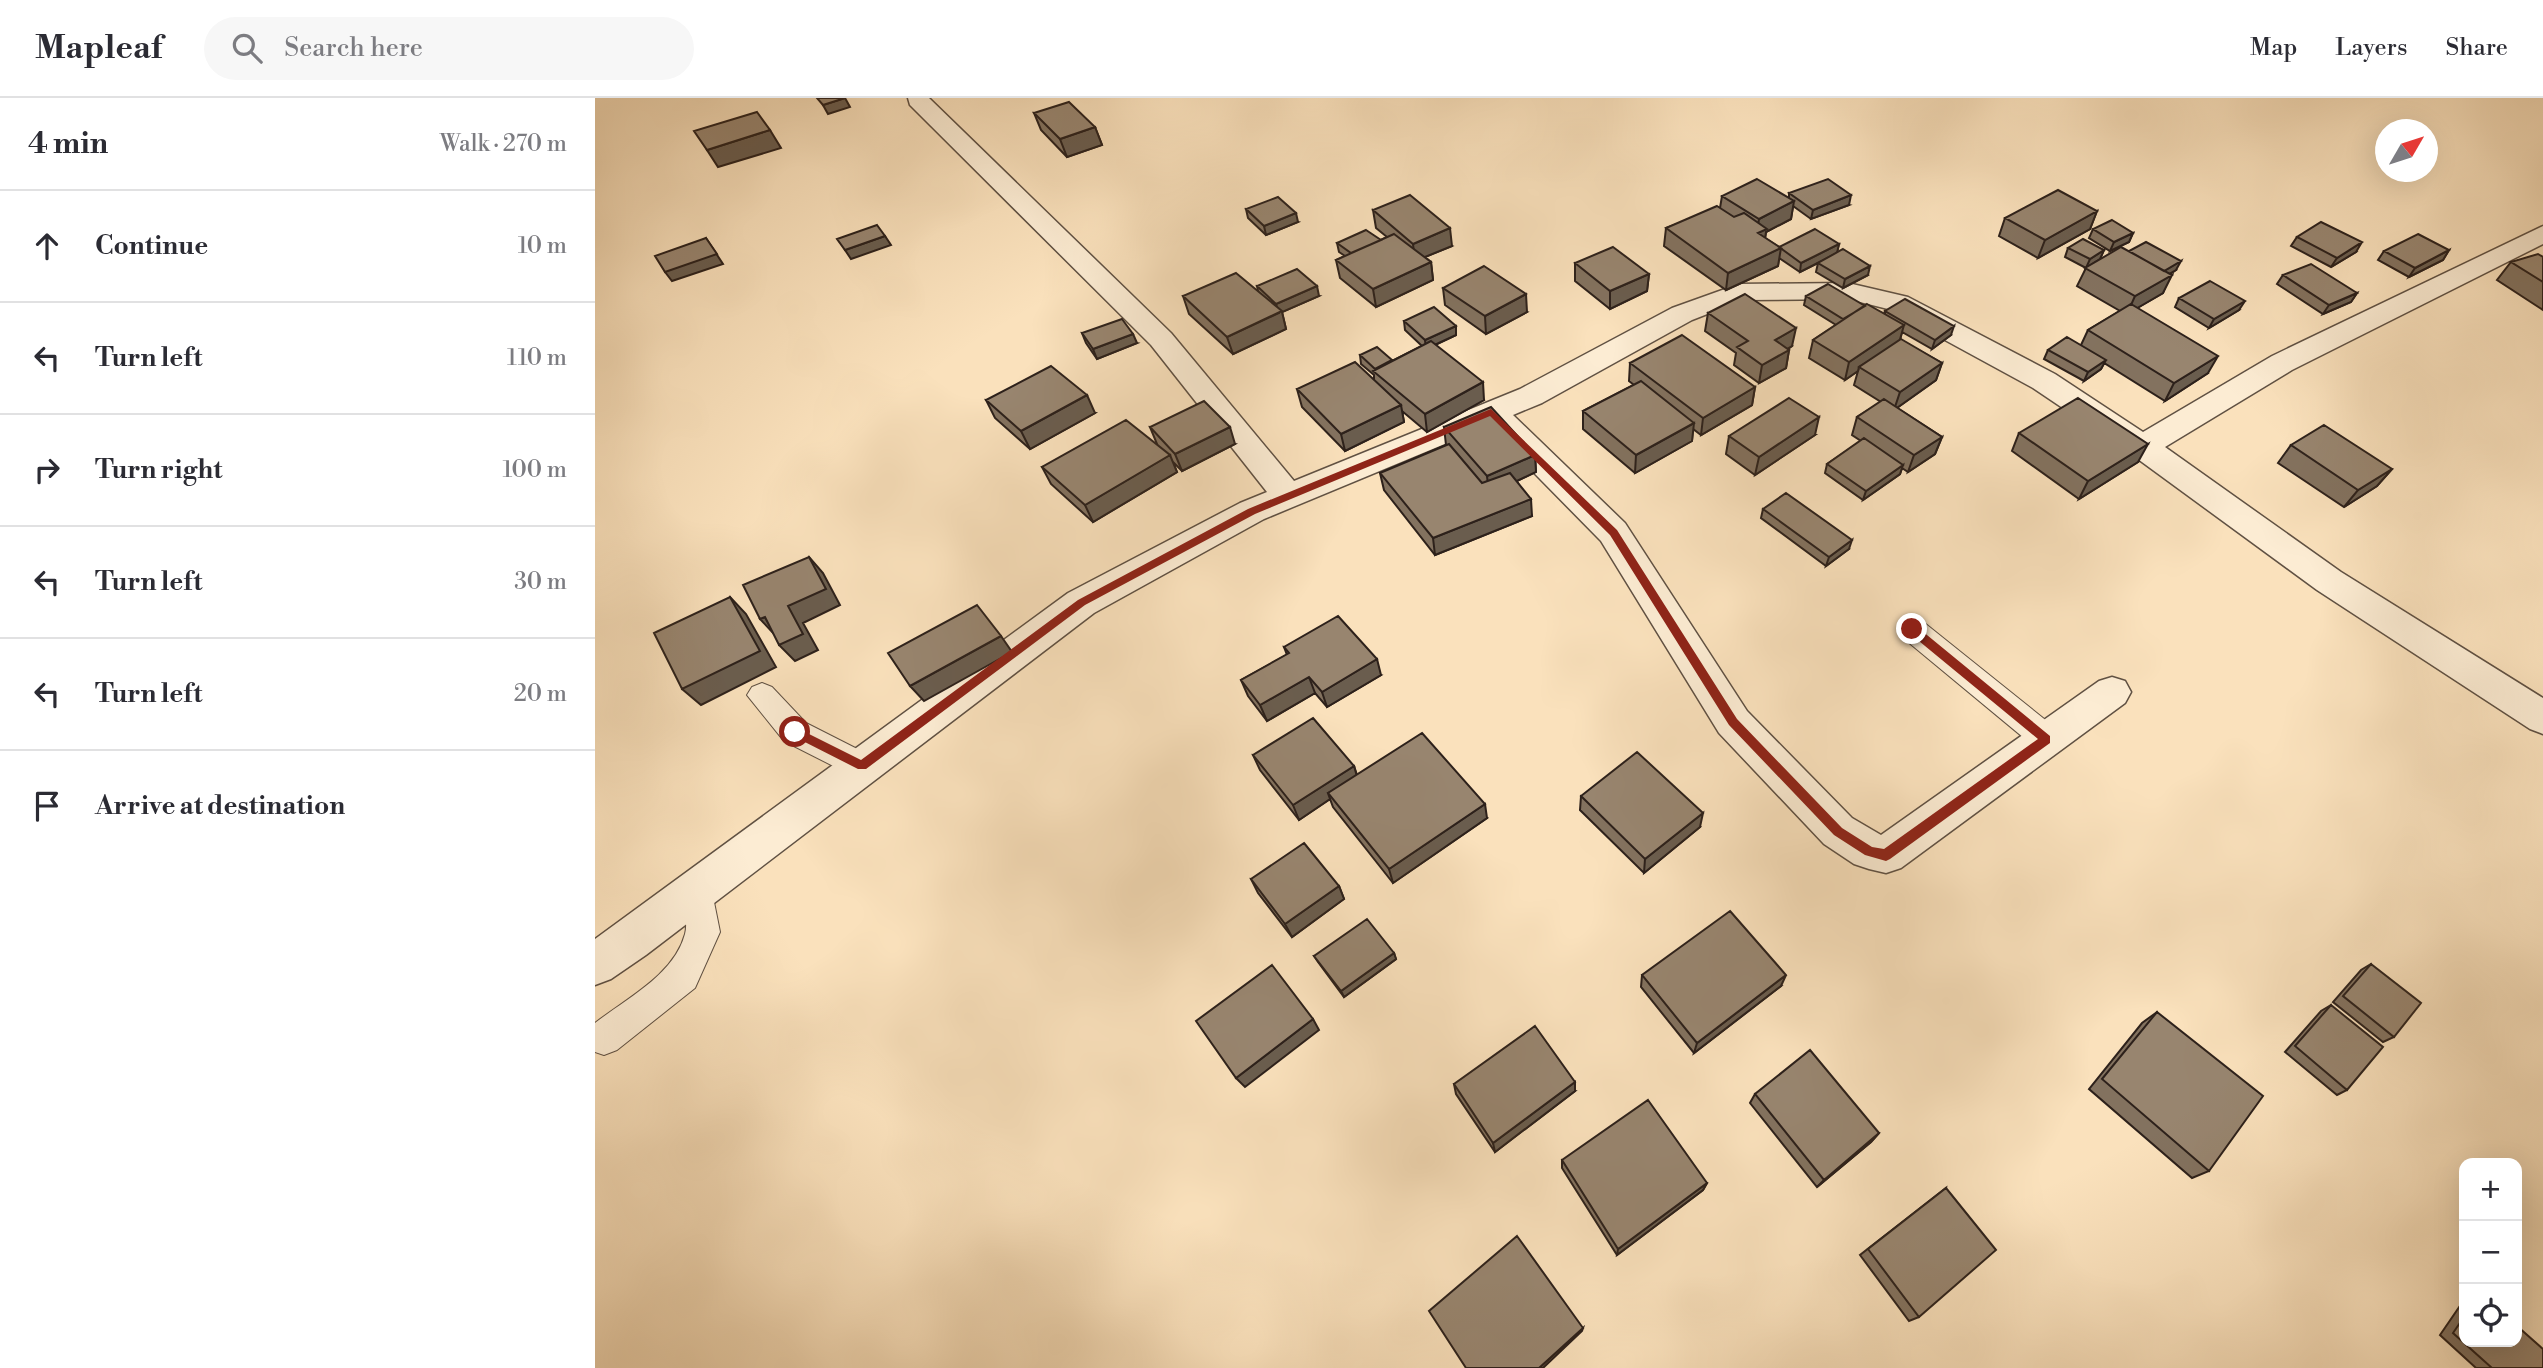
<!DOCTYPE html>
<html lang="en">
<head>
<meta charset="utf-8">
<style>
  :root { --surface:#fff; --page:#f7f7f7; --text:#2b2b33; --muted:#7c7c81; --line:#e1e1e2 }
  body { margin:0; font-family:"Libre Bodoni",serif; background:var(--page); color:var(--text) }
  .controls { position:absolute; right:21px; bottom:21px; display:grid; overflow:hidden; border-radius:14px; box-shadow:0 7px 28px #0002 }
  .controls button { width:63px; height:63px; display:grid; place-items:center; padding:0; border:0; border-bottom:2px solid var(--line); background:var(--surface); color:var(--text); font:35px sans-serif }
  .compass { position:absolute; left:1780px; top:21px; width:63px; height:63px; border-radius:50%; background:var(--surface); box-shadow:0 7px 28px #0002; rotate:51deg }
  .stop { position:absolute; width:21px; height:21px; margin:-16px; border:5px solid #8f2418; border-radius:50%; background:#fff }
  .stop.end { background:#8f2418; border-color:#fff; box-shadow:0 2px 7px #0008 }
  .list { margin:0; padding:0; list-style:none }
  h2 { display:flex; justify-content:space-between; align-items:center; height:91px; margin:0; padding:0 28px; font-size:30px }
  h2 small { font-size:23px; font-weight:400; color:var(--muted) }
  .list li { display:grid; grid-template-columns:46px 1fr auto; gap:21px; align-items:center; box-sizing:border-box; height:112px; padding:0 28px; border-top:2px solid var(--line) }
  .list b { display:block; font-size:26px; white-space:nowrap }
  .list em { font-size:23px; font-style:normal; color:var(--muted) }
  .icon { flex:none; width:38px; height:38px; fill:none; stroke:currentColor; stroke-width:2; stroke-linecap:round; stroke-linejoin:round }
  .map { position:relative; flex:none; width:1948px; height:1270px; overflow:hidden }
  header { display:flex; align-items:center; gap:42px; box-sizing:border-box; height:98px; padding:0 35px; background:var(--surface); border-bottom:2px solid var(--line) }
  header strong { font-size:33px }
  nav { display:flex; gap:38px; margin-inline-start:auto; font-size:24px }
  .search { width:490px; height:63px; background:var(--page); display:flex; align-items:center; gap:18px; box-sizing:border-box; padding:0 24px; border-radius:38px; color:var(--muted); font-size:26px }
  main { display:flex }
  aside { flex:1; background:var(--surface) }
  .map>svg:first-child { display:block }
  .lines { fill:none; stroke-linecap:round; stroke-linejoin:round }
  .lane-casing { stroke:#605143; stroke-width:2 }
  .street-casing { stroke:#605143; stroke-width:3 }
  .lane { fill:#fcecd3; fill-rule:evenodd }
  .street { fill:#fcecd3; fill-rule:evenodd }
  .wall { fill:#83725f; stroke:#2d211b; stroke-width:2 }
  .shaded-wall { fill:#6a5d4e; stroke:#2d211b; stroke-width:2 }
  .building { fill:#98856f; stroke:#2d211b; stroke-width:2 }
  .route { fill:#8f2418 }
</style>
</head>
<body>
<header>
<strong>Mapleaf</strong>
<div class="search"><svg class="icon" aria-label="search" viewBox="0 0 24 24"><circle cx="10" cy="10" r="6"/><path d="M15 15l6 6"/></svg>Search here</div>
<nav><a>Map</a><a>Layers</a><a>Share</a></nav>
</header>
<main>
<aside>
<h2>4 min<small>Walk · 270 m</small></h2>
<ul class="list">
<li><svg class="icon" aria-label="ahead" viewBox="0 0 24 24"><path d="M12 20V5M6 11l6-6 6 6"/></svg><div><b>Continue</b></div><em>10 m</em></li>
<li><svg class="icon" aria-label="left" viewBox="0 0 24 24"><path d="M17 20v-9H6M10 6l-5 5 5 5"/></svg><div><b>Turn left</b></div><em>110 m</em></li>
<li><svg class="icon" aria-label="right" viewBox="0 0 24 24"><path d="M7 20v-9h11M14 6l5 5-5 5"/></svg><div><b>Turn right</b></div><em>100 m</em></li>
<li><svg class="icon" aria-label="left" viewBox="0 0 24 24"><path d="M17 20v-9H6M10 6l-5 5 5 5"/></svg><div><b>Turn left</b></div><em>30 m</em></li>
<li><svg class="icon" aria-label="left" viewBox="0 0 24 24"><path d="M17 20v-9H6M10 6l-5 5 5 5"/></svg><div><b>Turn left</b></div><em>20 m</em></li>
<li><svg class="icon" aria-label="arrive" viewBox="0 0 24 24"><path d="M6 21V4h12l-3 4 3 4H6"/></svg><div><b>Arrive at destination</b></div></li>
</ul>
</aside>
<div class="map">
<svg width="1948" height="1270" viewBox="0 0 1948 1270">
  <rect width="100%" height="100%" fill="#fae1bc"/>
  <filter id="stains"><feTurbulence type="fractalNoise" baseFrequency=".00286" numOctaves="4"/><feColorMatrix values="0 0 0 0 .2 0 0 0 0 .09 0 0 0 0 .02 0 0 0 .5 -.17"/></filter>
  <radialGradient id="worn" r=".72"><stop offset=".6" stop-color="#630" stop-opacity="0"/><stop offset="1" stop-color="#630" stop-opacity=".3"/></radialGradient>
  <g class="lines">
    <g class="lane-casing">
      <path id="lane" d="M1317 520 1327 523 1463 632 1467 641 1463 650 1452 653 1441 650 1307 539 1303 531 1307 523Z
        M167 585 177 589 211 625 278 659 282 668 278 677 267 681 256 677 189 643 152 597 157 589Z
        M101 779 113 783 117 794 125 834 100 890 22 952 9 957 0 954V925C32 900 79 877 90 836 95 818 81 802 89 783Z"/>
    </g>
    <g class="street-casing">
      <path id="street" d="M313 0H334L576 235 699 383 925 291 1077 210 1144 186 1253 185 1313 199 1460 276 1548 334 1677 258 1948 128V146L1697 272 1570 349 1746 474 1948 600V636L1935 631 1722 492 1536 356 1438 290 1293 211 1253 201 1148 202 1097 222 947 305 918 317 1030 425 1152 613 1257 720 1286 737 1504 583 1517 579 1530 583 1536 594 1530 605 1306 770 1291 775 1274 771 1259 766 1229 746 1124 635 1006 443 893 328 669 421 499 515 51 857 16 881 0 887V841L473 495 645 405 672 394 556 247 315 7Z"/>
    </g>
    <use href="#lane" class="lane"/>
    <use href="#street" class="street"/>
  </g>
  <path class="wall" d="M439 15 500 29 507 47 472 59 446 32Z
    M1194 95 1254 107 1216 121 1198 108 1196 121 1171 134 1170 140 1184 149 1244 146 1242 154 1273 177 1248 190 1221 174 1223 165 1205 174 1184 160 1183 168 1131 192 1069 148 1071 130 1125 110 1127 98 1194 100Z
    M651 111 703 124 671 137 653 120Z
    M778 112 857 148 830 159 836 164 838 182 781 209 745 180 741 162 750 158 744 154 742 145 786 142 792 139 781 130Z
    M1502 113 1495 131 1443 160 1404 138 1410 120Z
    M1498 131 1538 135 1534 144 1515 153 1494 140Z
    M1702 139 1761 154 1736 169 1696 148Z
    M1473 150 1509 152 1505 161 1534 153 1581 172 1575 176 1568 195 1542 210 1613 275 1570 303 1509 265 1506 271 1489 283 1449 261 1453 252 1486 247 1493 232 1525 213 1482 188 1491 170 1470 159Z
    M1854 152 1848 162 1814 179 1783 162 1789 153Z
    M1948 159V212L1902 182 1916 164Z
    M980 165 1054 176 1052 193 1015 211 980 183Z
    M1688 177 1762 195 1756 204 1728 216 1682 186Z
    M662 188 724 198 687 214 691 231 638 256 594 216 588 198 663 193Z
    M848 190 932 214 891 236 850 207Z
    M1211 198 1270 208 1290 216V213L1356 237 1337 251 1307 234 1305 242 1347 265 1341 282 1302 310 1347 339 1340 356 1313 374 1307 370 1305 376 1268 402 1230 375 1232 366 1266 343 1257 337 1262 319 1286 304 1259 287 1263 273 1250 282 1214 260 1218 242 1241 227 1209 207Z
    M1584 200 1644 212 1614 230 1580 209Z
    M1113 215 1197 248 1193 251 1194 252 1191 270 1164 285 1139 267 1141 255 1110 233Z
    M809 223 861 228V237L840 247 889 302 832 334 807 313 809 324 750 353 707 309 702 291 779 282V277L766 266 765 257 797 263 827 248 810 232Z
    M487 235 542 245 502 261 491 245Z
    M1035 265 1160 289 1157 307 1106 337 1098 331 1097 343 1040 375 988 331V313L1039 287 1034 283Z
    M391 302 500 315 435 351 400 320Z
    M555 329 640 346 587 373 578 364 582 374 498 424 456 386 447 369 562 346Z
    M849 329 940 357 941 374 922 383 937 418 840 457 789 392 785 375 851 347Z
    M1424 335 1543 364 1484 401 1417 353Z
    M1220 337 1160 377 1131 356 1134 338Z
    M1696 347 1797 371 1782 388 1749 409 1683 365Z
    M1168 411 1254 451 1231 468 1166 420Z
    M689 549 786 577 732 609 720 595 672 623 653 598 646 582 692 557Z
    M658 657 759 668 762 677 892 720 798 785 738 709 735 701 704 722 665 672Z
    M986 698 1105 729 1049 775 985 712Z
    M656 781 744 788 749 801 697 839 663 795Z
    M799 855 801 861 749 899 723 864 719 858Z
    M1776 866 1799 939 1788 944 1738 904 1766 872Z
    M1047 877 1186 888 1099 955 1046 889Z
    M1736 907 1752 992 1742 997 1690 954 1726 913Z
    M1562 914 1614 1073 1597 1080 1494 991 1547 925Z
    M859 986 980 993 900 1054 861 996Z
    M1160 996 1284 1035 1276 1044 1222 1089 1155 1005Z
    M967 1062 1112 1085 1108 1092 1022 1157 967 1070Z
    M1351 1090 1324 1219 1314 1223 1265 1157Z
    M1869 1202V1244L1948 1270H1881L1845 1237Z"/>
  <path class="shaded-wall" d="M250 0 255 9 233 16 228 7Z
    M500 29 507 47 472 59 465 41Z
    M175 32 186 50 123 69 112 52Z
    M1256 97 1254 107 1216 121 1218 112Z
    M1199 103 1196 121 1171 134 1169 148 1161 139 1164 121Z
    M1502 113 1495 131 1443 160 1450 142Z
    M701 115 703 124 671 137 669 128Z
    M855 130 857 148 820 163 818 146Z
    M1538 135 1534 144 1515 153 1519 144Z
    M290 138 296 147 256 161 250 152Z
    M111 140 128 166 77 183 70 174Z
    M1767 144 1761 154 1736 169 1742 160Z
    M1244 146 1242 155 1205 174 1206 165Z
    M1186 150 1183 168 1131 192 1133 175Z
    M1509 152 1505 161 1491 170 1495 161Z
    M1854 152 1848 162 1814 179 1820 170Z
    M1586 163 1581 172 1562 183 1567 174Z
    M836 164 838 182 781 209 778 191Z
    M1275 168 1273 177 1248 190 1250 181Z
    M1054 176 1052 193 1015 211V193Z
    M1577 177 1568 195 1532 216 1540 198Z
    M722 188 724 198 687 214 691 231 638 256 632 239 684 215 681 206Z
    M1762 195 1756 204 1728 216 1734 207Z
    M931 196 932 214 891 236 890 218Z
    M1650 203 1644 212 1614 230 1619 221Z
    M1309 227 1304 245 1264 269 1263 273 1250 282 1254 264Z
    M861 228V237L831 251 830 242Z
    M1359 228 1356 237 1337 251 1340 242Z
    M1201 230 1197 248 1177 260 1180 242Z
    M538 236 542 245 502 261 498 251Z
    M1194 252 1191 270 1164 285 1167 267Z
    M1623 258 1613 275 1570 303 1579 285Z
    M1511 262 1506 271 1489 283 1493 274Z
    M1347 265 1341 282 1299 312 1305 294Z
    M888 284 889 302 832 334 830 316Z
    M1160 289 1157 307 1106 337 1108 320Z
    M492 297 500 315 435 351 426 333Z
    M806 307 809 324 750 353 746 336Z
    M1224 319 1220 337 1160 377 1164 359Z
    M1099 325 1097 343 1040 375 1041 357Z
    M635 329 640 346 587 373 580 356Z
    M1347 339 1340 356 1313 374 1319 357Z
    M1553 346 1543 364 1484 401 1493 383Z
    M575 357 582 374 498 424 490 407Z
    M940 357 941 374 894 396 892 378Z
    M1308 367 1305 376 1268 402 1271 393Z
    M1797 371 1782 388 1749 409 1763 392Z
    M936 401 937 418 840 457 838 440Z
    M1257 442 1254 451 1231 468 1234 459Z
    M214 459 228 475 245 507 208 525 223 552 200 563 184 547 193 508Z
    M135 499 151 516 181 569 106 607 87 591Z
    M170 519 180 537 165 521Z
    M406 538 417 554 329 603 315 588Z
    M782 561 786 577 732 609 727 594Z
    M714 579 720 595 672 623 665 607Z
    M759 668 763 682 733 695 735 701 704 722 698 707Z
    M890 706 892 720 798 785 794 771Z
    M1108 715 1105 729 1049 775 1050 761Z
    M744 788 749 801 697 839 690 826Z
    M799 855 801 861 749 899 746 893Z
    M1191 877 1186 888 1099 955 1102 945Z
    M718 921 724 932 650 989 641 980Z
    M980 984V993L900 1054 898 1045Z
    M1284 1035 1276 1044 1222 1089 1229 1082Z
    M1112 1085 1108 1092 1022 1157 1023 1151Z
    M988 1230 987 1233 948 1270H944Z"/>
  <path class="building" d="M222 0H250L228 7Z
    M474 4 500 29 465 41 439 15Z
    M162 14 175 32 112 52 99 33Z
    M1162 81 1199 103 1164 121 1127 98Z
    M1233 81 1256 97 1218 112 1194 95Z
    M1463 92 1502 113 1450 142 1410 120Z
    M815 97 855 130 818 146 778 112Z
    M683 99 701 115 669 128 651 111Z
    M1122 108 1139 119 1149 115 1172 131 1163 135 1186 150 1133 175 1071 130Z
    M1517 122 1538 135 1519 144 1498 131Z
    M1726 124 1767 144 1742 160 1702 139Z
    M282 127 290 138 250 152 242 141Z
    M1220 131 1244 146 1206 165 1184 149Z
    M771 132 786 142 756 155 742 145Z
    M799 136 836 164 778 191 741 162Z
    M1823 136 1854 152 1820 170 1789 153Z
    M111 140 122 156 70 174 60 158Z
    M1488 141 1509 152 1495 161 1473 150Z
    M1551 144 1586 163 1569 173 1534 153Z
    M1018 149 1054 176 1015 193 980 165Z
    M1526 149 1577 177 1540 198 1490 170Z
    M1248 151 1275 168 1250 181 1223 165Z
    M1943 156 1948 159V184L1916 164Z
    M1716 166 1762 195 1734 207 1688 177Z
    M889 168 931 196 890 218 848 190Z
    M702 171 722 188 681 206 662 188Z
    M641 175 687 213 632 239 588 198Z
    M1615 183 1650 203 1619 221 1584 200Z
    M1233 186 1270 208 1248 221 1211 198Z
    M1150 196 1201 230 1180 242 1194 252 1167 267 1142 249 1153 243 1113 215Z
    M1310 201 1359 228 1340 242 1290 213Z
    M1272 206 1309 227 1254 264 1218 242Z
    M1536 206 1623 258 1579 285 1493 232Z
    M839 209 861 228 830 242 809 223Z
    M527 221 538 236 498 251 487 235Z
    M1087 237 1160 289 1108 320 1035 265Z
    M1472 239 1511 262 1493 274 1453 252Z
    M1306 241 1347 265 1305 294 1264 269Z
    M836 243 888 284 830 316 778 273Z
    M782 249 797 262 780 271 765 257Z
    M760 264 806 307 746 336 702 291Z
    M456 268 492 297 426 333 391 302Z
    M1046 283 1099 325 1041 357 988 313Z
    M1194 300 1224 319 1164 359 1134 338Z
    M1483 300 1553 346 1493 383 1424 335Z
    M1289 301 1347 339 1319 357 1262 319Z
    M609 303 635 329 580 356 555 329Z
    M896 309 940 357 892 378 849 329Z
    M531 322 575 357 490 407 447 369Z
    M1729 327 1797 371 1763 392 1696 347Z
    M1269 340 1308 367 1271 393 1232 366Z
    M854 346 887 385 915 375 936 401 838 440 785 375Z
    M1191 395 1257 442 1234 459 1168 411Z
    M214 459 231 491 193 508 208 536 184 547 170 519 165 521 148 487Z
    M135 499 165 553 87 591 59 535Z
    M382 507 406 538 315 588 293 555Z
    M743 518 782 561 727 594 714 579 665 607 646 582 694 555 689 549Z
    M718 620 759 668 698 707 658 657Z
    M827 635 890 706 794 771 733 695Z
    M1042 654 1108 715 1050 761 986 698Z
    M709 745 744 788 690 826 656 781Z
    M1135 813 1191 877 1102 945 1047 877Z
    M772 821 799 855 746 893 719 858Z
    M1776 866 1826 905 1799 939 1748 898Z
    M677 867 718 921 641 980 601 923Z
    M1736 907 1788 949 1752 992 1700 948Z
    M1562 914 1668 998 1614 1073 1507 981Z
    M940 928 980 984 898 1045 859 986Z
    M1215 952 1284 1035 1229 1082 1160 996Z
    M1053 1002 1112 1085 1023 1151 967 1062Z
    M1351 1090 1401 1152 1324 1219 1273 1151Z
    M922 1138 988 1230 944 1270H871L834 1213Z
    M1869 1219V1244H1922V1228L1948 1251V1270H1897L1858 1235Z"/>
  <path class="route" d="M896 311 1022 432 1142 621 1247 730 1277 749 1289 751 1443 641 1313 534V528H1321L1455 638V645L1295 761 1291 763 1270 757 1239 737 1134 627 1015 437 895 318 660 416 490 507 271 671H263L196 637 194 634 196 631H204L266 662 483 502 653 411Z"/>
  <rect width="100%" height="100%" filter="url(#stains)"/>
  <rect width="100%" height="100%" fill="url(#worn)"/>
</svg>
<div class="controls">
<button>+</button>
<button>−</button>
<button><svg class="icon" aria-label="locate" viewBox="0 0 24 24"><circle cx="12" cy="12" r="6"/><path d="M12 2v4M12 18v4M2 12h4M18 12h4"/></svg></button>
</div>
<svg class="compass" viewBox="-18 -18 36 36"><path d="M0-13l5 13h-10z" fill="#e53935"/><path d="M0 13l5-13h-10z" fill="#7c7c81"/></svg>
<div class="stop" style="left:200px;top:634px"></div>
<div class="stop end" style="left:1317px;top:531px"></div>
</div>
</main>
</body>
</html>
